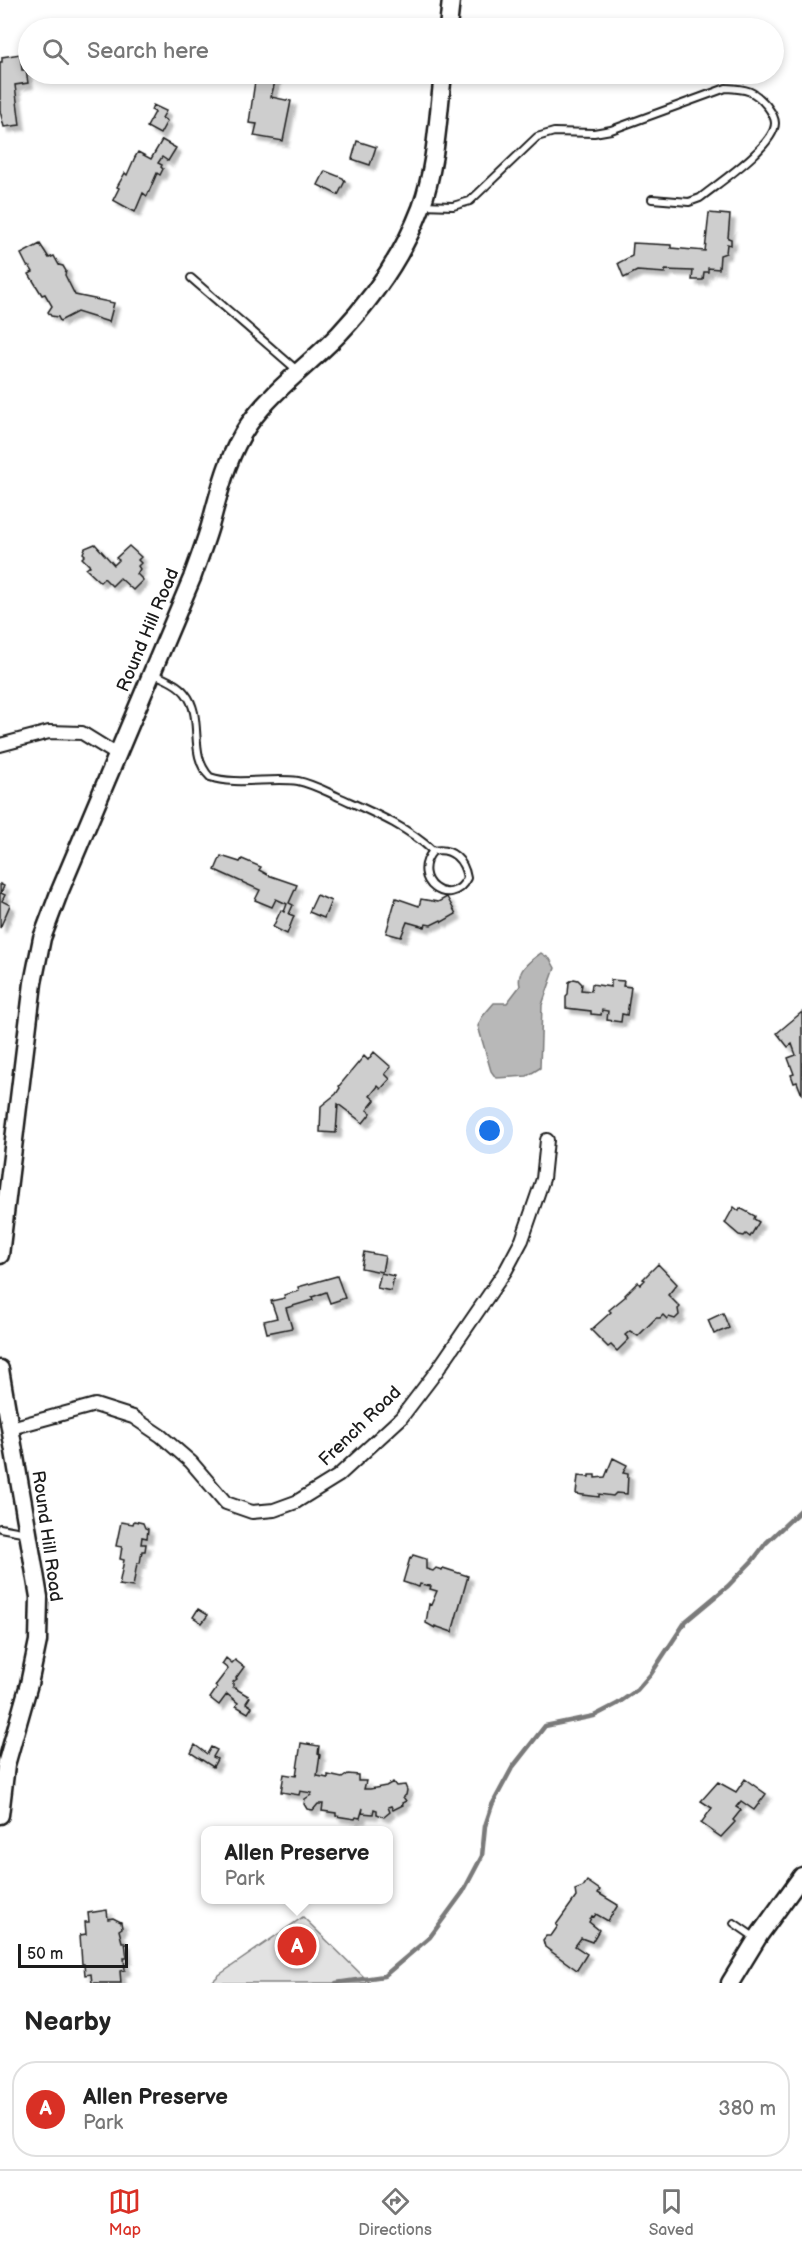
<!DOCTYPE html>
<html lang="en">
<head>
<meta charset="utf-8">
<style>
  :root { --surface:#fff; --page:#f2f2f2; --text:#222; --muted:#767676; --line:#e0e0e0; --accent:#d93025 }
  body { margin:0; font-family:"Balsamiq Sans",sans-serif; background:var(--page); color:var(--text) }
  .scale { position:absolute; left:18px; bottom:15px; width:110px; box-sizing:border-box; padding-left:6px; border:3px solid #1c1c1c; border-top:0; font-size:16px; line-height:21px; white-space:nowrap; color:#1c1c1c; -webkit-text-stroke:4px #fff; paint-order:stroke }
  .you { position:absolute; left:490px; top:1131px; width:21px; height:21px; margin:-15px; border:4px solid #fff; border-radius:50%; background:#1a73e8; box-shadow:0 0 0 9px #1a73e833 }
  .badge { display:grid; place-items:center; width:39px; height:39px; border-radius:50%; background:var(--accent); color:#fff; font-size:20px; font-weight:700 }
  .pin { position:absolute; translate:-50% -50%; border:3px solid #fff; box-shadow:0 2px 6px #0006 }
  .popup { position:absolute; left:201px; top:1826px; width:192px; height:78px; box-sizing:border-box; display:grid; place-content:center; border-radius:12px; background:var(--surface); filter:drop-shadow(0 2px 4px #0005); font-size:20px; white-space:nowrap; color:var(--muted) }
  .popup b { font-size:22px; color:var(--text) }
  .popup::after { content:''; position:absolute; left:50%; top:100%; margin-left:-12px; border:12px solid transparent; border-top-color:var(--surface) }
  .list { margin:0; padding:0; list-style:none }
  h2 { display:flex; justify-content:space-between; align-items:center; height:78px; margin:0; padding:0 24px; font-size:26px }
  h2 small { font-size:20px; font-weight:400; color:var(--muted) }
  .list li { display:grid; grid-template-columns:39px 1fr auto; gap:18px; align-items:center; box-sizing:border-box; height:96px; margin:0 12px 12px; padding:0 12px; border:2px solid var(--line); border-radius:24px }
  .list b { display:block; font-size:22px; white-space:nowrap }
  .list p { margin:0; font-size:20px; white-space:nowrap; color:var(--muted) }
  .list em { font-size:20px; font-style:normal; color:var(--muted) }
  .icon { flex:none; width:33px; height:33px; fill:none; stroke:currentColor; stroke-width:2; stroke-linecap:round; stroke-linejoin:round }
  .map { position:relative; flex:none; width:802px; height:1983px; overflow:hidden }
  .search { position:absolute; background:var(--surface); box-shadow:0 3px 9px #0003; left:18px; right:18px; top:18px; height:66px; display:flex; align-items:center; gap:15px; box-sizing:border-box; padding:0 21px; border-radius:33px; color:var(--muted); font-size:22px }
  .sheet { height:186px; background:var(--surface) }
  nav { display:flex; justify-content:space-around; align-items:center; box-sizing:border-box; height:84px; border-top:2px solid var(--line); background:var(--surface); font-size:16px; color:var(--muted) }
  nav a { display:grid; justify-items:center; gap:3px }
  nav .on { color:var(--accent) }
  .map>svg:first-child { display:block }
  .green { fill:#e2e2e2; stroke:#7f7f7f; stroke-width:1.5 }
  .water { fill:#b8b8b8; stroke:#7a7a7a; stroke-width:1.5 }
  .lines { fill:none; stroke-linecap:round; stroke-linejoin:round }
  .stream { stroke:#7a7a7a; stroke-width:4.5 }
  .building { fill:#cecece; stroke:#1c1c1c; stroke-width:1.5; filter:url(#shadow) }
  .lane-casing { stroke:#1c1c1c; stroke-width:10 }
  .street-casing { stroke:#1c1c1c; stroke-width:16 }
  .secondary-casing { stroke:#1c1c1c; stroke-width:21 }
  .lane { stroke:#fff; stroke-width:6 }
  .street { stroke:#fff; stroke-width:12 }
  .secondary { stroke:#fff; stroke-width:16 }
  .labels { text-anchor:middle; dominant-baseline:central; stroke-width:4.5; stroke-linejoin:round; paint-order:stroke }
  .street-label { font-size:18px; fill:#1c1c1c; stroke:#fff }
</style>
</head>
<body>
<div class="map">
<svg width="802" height="1983" viewBox="0 0 802 1983">
  <defs>
    <filter id="shadow"><feDropShadow dx="5" dy="5" stdDeviation="1.5" flood-color="#0004"/></filter>
  </defs>
  <rect width="100%" height="100%" fill="#fff"/>
  <filter id="ink" filterUnits="userSpaceOnUse"><feTurbulence type="fractalNoise" baseFrequency=".0167" numOctaves="2"/><feDisplacementMap in="SourceGraphic" scale="12" xChannelSelector="R" yChannelSelector="G"/><feConvolveMatrix kernelMatrix="1 2 1 2 8 2 1 2 1" color-interpolation-filters="sRGB"/></filter>
  <g filter="url(#ink)">
    <path class="green" d="M303 1917 370 1983H211L219 1975Z"/>
    <path class="water" d="M541 953 550 959 555 968 542 1005 540 1068 527 1076 496 1078 491 1071 478 1026 482 1017 494 1003H507L520 986C516 970 530 961 541 953Z"/>
    <g class="lines">
      <path class="stream" d="M336 1983 384 1976 430 1937 463 1892 482 1856 485 1826 492 1805 512 1768 545 1726 594 1716 617 1704 637 1690 651 1674 686 1621 728 1586 753 1560 766 1543 802 1509"/>
    </g>
    <path class="building" d="M20 54 22 70H26L28 83 15 85 20 125 4 127 0 111V62H2V57Z
      M256 74H277L271 97 291 101 283 141 254 136 257 124 249 123Z
      M153 105 166 111 162 118 167 121 160 134 147 127 155 112 151 110Z
      M162 140 176 148 168 161 162 157 158 163 162 165 161 167 163 169 160 175 157 173 147 196 143 193 135 212 113 200 119 188 117 187 125 173 127 175 135 157 138 152 151 159Z
      M357 141 376 147 370 165 352 159Z
      M325 171 343 178 345 181 338 195 318 185Z
      M709 213 730 215 728 238 731 239V245L727 244 726 253 720 255 719 269 708 268V272H704L703 280H692L693 271 665 270V273L637 271 624 278 618 263 632 256 633 243 671 245V248L705 251Z
      M40 244 49 258 54 256 59 265 63 266 66 271 65 275 75 295 114 303 109 322 77 312 60 321 58 317 51 316 48 312 52 306 45 294 42 295 29 274 33 272 30 267 27 266 21 254Z
      M95 544 114 565 119 560 116 558 129 546 141 557 138 560 141 563 138 566 140 569 137 574 143 580 133 590 120 578 112 586 104 578 100 582 86 569 90 566 82 558 85 555 83 553 85 548Z
      M221 856 240 862 242 859 261 867 259 870 268 875 297 885 289 903 293 905 289 914 294 916 287 934 273 927 281 910 284 912 287 904 276 899 272 907 255 900 260 890 215 870Z
      M0 884 4 886 1 893 5 895 2 901 10 905 0 928Z
      M317 895 331 901 324 918 309 912Z
      M447 897 456 914 442 922 441 920 431 925 426 924 425 927 407 922 401 937 386 933 396 898 419 906 421 899 438 902Z
      M574 979 578 980 582 984 581 990 591 991 592 984 611 987V980L624 981 623 986 631 987 627 1015 622 1014 621 1022 607 1020 608 1011 602 1010 601 1015 591 1014V1011L566 1008V996L568 994 569 982Z
      M802 1012V1095L797 1082 794 1083 791 1075 794 1074 788 1058 796 1055 792 1044 788 1047 777 1033Z
      M374 1052 391 1067 385 1074 390 1079 381 1089 378 1086 370 1096 375 1100 367 1110 371 1113 363 1123 338 1104 336 1133 320 1132 321 1106 336 1094 340 1088 339 1086 364 1056 368 1060Z
      M734 1207 739 1211 740 1208 755 1216 754 1219 759 1222 750 1237 746 1234 744 1236 739 1235 725 1223Z
      M364 1252 385 1256 382 1272 361 1268Z
      M658 1264 677 1284 668 1295 680 1307 678 1309 679 1315 675 1319 669 1317 667 1319 663 1315 660 1318H656L638 1336 630 1331 625 1335 629 1339 617 1351 611 1345 608 1347 591 1330 611 1312 609 1310 626 1296 625 1295 638 1282 640 1285 645 1280 643 1279Z
      M381 1273 394 1276 391 1291 377 1288Z
      M337 1276 345 1298 330 1303 326 1292 312 1297 313 1300 286 1308 292 1328 267 1333 264 1321 277 1318 271 1301 285 1298 284 1295 299 1291 298 1287Z
      M723 1313 729 1328 714 1334 708 1320Z
      M613 1458 627 1465 623 1473 628 1474 627 1494 616 1493 613 1496 599 1494V1497L576 1494 578 1476 589 1477V1475H595V1478L605 1477Z
      M134 1521 143 1523 145 1528 148 1529 147 1538 142 1537 141 1544H146L145 1551H142L140 1563H137L133 1587 119 1585 124 1560 120 1559 122 1547 116 1546 121 1522 133 1524Z
      M413 1555 426 1559V1569L433 1571 436 1568 442 1570 443 1568 468 1576 452 1632 435 1626V1628L426 1623 429 1604 431 1605 437 1591 430 1589 431 1586 420 1584 419 1587 403 1582 410 1558 411 1559Z
      M198 1609 208 1615 202 1623 193 1617Z
      M226 1658 232 1663 235 1660 244 1667 236 1678 237 1679 233 1682V1687L250 1697 246 1703 252 1707 248 1713 236 1706 238 1703 227 1694 219 1705 210 1698 217 1688 215 1686 228 1669 222 1664Z
      M301 1743 319 1746 318 1754 320 1755 317 1776 328 1778V1775L342 1778 348 1774 358 1775V1781H366L364 1789H370L386 1786 393 1782 396 1786 405 1785 407 1790 406 1795 403 1797 406 1801 402 1803 403 1805 393 1810 391 1806 388 1807 390 1812 384 1817 377 1814V1810L374 1809 373 1814 362 1813 363 1808 360 1818 356 1817 355 1819 336 1816V1813L322 1811 323 1804H318L313 1810 307 1809 304 1804 305 1799 311 1795 312 1793 300 1791 299 1795 281 1792 284 1774 296 1776Z
      M195 1745 207 1754 211 1747 217 1750 213 1757 217 1759 213 1767 191 1753Z
      M745 1779 766 1794 754 1810 741 1801 736 1807 741 1810 733 1820 735 1822 721 1837 701 1823 712 1808 701 1801 718 1782 736 1792Z
      M587 1881 600 1890 598 1893 618 1905 608 1921 596 1914 594 1917 592 1916 589 1922 599 1930 592 1942 581 1938 575 1946 587 1954 577 1970 545 1947 543 1940 546 1936H551L558 1926 556 1925 576 1897 575 1890 583 1887Z
      M107 1910 108 1919 113 1918 121 1922 122 1928 119 1930 122 1942H125L127 1958H124L125 1970 120 1971 121 1983H92L91 1974 85 1975 84 1964H82L80 1935 86 1934 85 1922H89L88 1913Z"/>
    <g class="lines">
      <g class="lane-casing">
        <path id="lane" d="M422 205 453 206 470 201 537 137 554 132 594 133 611 130 726 88C746 89 754 90 767 106 770 110 775 118 775 123 775 146 717 184 700 198L689 202 652 199
          M191 278 298 371
          M152 673C163 678 177 683 185 693 205 717 187 754 210 777 237 786 269 777 298 781 313 784 327 792 341 798 374 813 406 826 433 851 452 847 464 860 467 878 451 911 408 880 433 851
          M0 1528 27 1533
          M734 1923 757 1939"/>
      </g>
      <g class="street-casing">
        <path id="street" d="M0 745 49 732 82 733 116 754
          M11 1428 95 1405 133 1417 161 1436 191 1462 226 1503 252 1512 274 1510 296 1502 338 1476 401 1418 436 1372 506 1270 522 1240 543 1179 547 1140"/>
      </g>
      <g class="secondary-casing">
        <path id="secondary" d="M448 28 451 0
          M0 1255 33 983 42 938 59 893 192 578C198 561 205 543 210 526 220 490 227 456 249 424 274 389 309 365 339 334 373 298 403 255 421 208 436 167 438 117 443 74
          M0 1369 39 1597 38 1641 29 1684 6 1765 0 1815
          M730 1983 760 1934 802 1876"/>
      </g>
      <use href="#lane" class="lane"/>
      <use href="#street" class="street"/>
      <use href="#secondary" class="secondary"/>
    </g>
  </g>
  <g class="labels">
    <g class="street-label">
      <text transform="translate(148 630) rotate(-67)">Round Hill Road</text>
      <text transform="translate(360 1426) rotate(-44)">French Road</text>
      <text transform="translate(47 1536) rotate(82)">Round Hill Road</text>
    </g>
  </g>
</svg>
<div class="scale">50 m</div>
<div class="you"></div>
<div class="pin badge" style="left:297px;top:1946px">A</div>
<div class="popup"><b>Allen Preserve</b>Park</div>
<div class="search"><svg class="icon" aria-label="search" viewBox="0 0 24 24"><circle cx="10" cy="10" r="6"/><path d="M15 15l6 6"/></svg>Search here</div>
</div>
<section class="sheet">
<h2>Nearby<small></small></h2>
<ul class="list">
<li><span class="badge">A</span><div><b>Allen Preserve</b><p>Park</p></div><em>380 m</em></li>
</ul>
</section>
<nav>
<a class="on"><svg class="icon" aria-label="map" viewBox="0 0 24 24"><path d="M3 6l6-2 6 2 6-2v14l-6 2-6-2-6 2zM9 4v14M15 6v14"/></svg>Map</a>
<a><svg class="icon" aria-label="directions" viewBox="0 0 24 24"><path d="M12 3l9 9-9 9-9-9zM9 14v-3h6M13 9l2 2-2 2"/></svg>Directions</a>
<a><svg class="icon" aria-label="saved" viewBox="0 0 24 24"><path d="M7 4h10v16l-5-4-5 4z"/></svg>Saved</a>
</nav>
</body>
</html>
